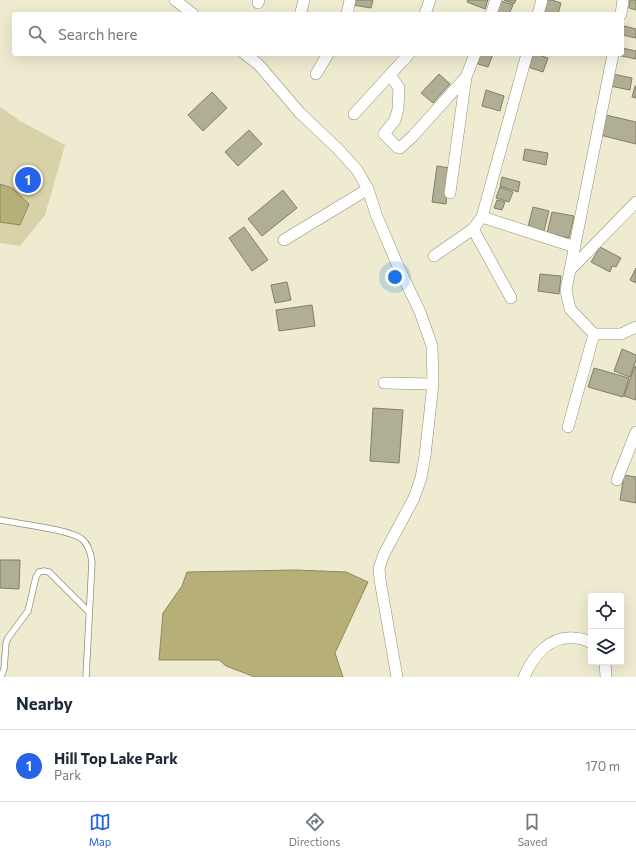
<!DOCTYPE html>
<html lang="en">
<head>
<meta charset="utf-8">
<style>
  :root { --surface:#fff; --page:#f6f6f7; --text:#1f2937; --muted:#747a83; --line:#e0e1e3; --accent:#2563eb }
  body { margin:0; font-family:Commissioner,sans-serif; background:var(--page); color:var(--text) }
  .controls { position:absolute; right:12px; bottom:12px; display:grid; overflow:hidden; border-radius:4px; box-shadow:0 4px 16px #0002 }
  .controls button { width:36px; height:36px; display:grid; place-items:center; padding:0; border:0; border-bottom:1px solid var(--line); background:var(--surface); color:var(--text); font:20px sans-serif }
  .you { position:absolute; left:395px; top:277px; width:14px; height:14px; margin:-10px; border:3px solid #fff; border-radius:50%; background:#1a73e8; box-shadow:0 0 0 6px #1a73e833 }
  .badge { display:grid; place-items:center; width:26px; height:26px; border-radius:50%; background:var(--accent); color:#fff; font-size:13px; font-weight:700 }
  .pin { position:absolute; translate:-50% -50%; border:2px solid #fff; box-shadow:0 1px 4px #0006 }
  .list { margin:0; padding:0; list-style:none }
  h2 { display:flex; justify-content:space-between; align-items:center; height:52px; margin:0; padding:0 16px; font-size:17px }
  h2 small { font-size:13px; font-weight:400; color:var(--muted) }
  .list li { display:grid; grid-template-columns:26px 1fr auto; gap:12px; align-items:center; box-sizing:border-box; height:72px; padding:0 16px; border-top:1px solid var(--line) }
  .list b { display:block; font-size:15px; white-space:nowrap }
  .list p { margin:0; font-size:13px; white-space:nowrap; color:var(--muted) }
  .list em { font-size:13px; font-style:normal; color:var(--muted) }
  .icon { flex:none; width:22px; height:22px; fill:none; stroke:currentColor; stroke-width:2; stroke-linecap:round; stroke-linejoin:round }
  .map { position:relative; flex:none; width:636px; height:677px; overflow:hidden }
  .search { position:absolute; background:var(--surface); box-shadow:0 4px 16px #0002; left:12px; right:12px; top:12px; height:44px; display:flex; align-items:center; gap:10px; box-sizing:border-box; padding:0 14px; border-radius:4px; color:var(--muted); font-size:15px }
  .sheet { height:124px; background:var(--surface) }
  nav { display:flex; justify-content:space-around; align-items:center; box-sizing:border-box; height:56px; border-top:1px solid var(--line); background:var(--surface); font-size:11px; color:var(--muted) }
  nav a { display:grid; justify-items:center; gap:2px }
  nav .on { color:var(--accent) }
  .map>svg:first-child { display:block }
  .green { fill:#d7d2a7 }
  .water { fill:#b6b078; stroke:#8d885e }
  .building { fill:#b0ae94; stroke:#827f67 }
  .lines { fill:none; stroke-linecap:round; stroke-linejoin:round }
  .lane-casing { stroke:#918f75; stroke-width:7 }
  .street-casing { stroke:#918f75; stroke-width:12 }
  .lane { stroke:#fff; stroke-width:5.5 }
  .street { stroke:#fff; stroke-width:11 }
</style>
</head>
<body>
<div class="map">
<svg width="636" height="677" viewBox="0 0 636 677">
  <rect width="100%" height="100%" fill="#eeebd0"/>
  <path class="green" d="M0 107 20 121 65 145 45 215 20 246 0 243Z"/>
  <path class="water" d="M0 184 12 188 29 204 20 225 0 222Z
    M296 570 346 572 368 582 335 653 343 677H255L226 666 219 660H159L163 613 182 586 187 572Z"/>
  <path class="building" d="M354 0H373L371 8 353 5Z
    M468 0H488L485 9 467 2Z
    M499 0 513 5 509 14H501L495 12Z
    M504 0H516L514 4Z
    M545 0H552L561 3 558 14H540Z
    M630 0H636V10L629 8Z
    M624 26 636 29V38L622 35Z
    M622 48 636 51V59L617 55 618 54H622Z
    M478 54H493L488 67 475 63Z
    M529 54H536L548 58 543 72 525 66Z
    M439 74 450 84 433 103 421 93Z
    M613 74 632 78 630 90 610 86Z
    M635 86H636V98L632 97Z
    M486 90 504 96 500 111 482 106Z
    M212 92 227 108 203 131 188 115Z
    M606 115 636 122V144L600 135Z
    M249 130 262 144 238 166 225 152Z
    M525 149 548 153 546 165 523 160Z
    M437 166 450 168 446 204 432 202Z
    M502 177 520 182 518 192 500 186Z
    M500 187 513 192 509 202 496 198Z
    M283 190 297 208 262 236 248 219Z
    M497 200 505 202 502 210 494 208Z
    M533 207 549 211 544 231 528 227Z
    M552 212 574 216 569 238 547 233Z
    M244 227 268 260 252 271 229 238Z
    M600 247 621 258 616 267 612 266 610 272 591 262Z
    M636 268V283L630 280Z
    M540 274 561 276 559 294 538 291Z
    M287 282 291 300 275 303 271 285Z
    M312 305 315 326 279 331 276 310Z
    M622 349 636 355V360L630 377 614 371Z
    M635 366 636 367V400L624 396Z
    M594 368 629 378 623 397 588 387Z
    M373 408 403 410 399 463 370 461Z
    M624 475 636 477V503L620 500Z
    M0 560H20L19 589 0 588Z"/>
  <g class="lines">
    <g class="lane-casing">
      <path id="lane" d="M0 520C19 524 68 529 82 539 89 545 91 554 92 562L86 677
        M1 677 4 669 6 643 8 638 28 611 36 577 39 572 44 571 49 572 89 612"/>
    </g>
    <g class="street-casing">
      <path id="street" d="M175 0 193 14
        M258 3 259 0
        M301 12 304 0
        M347 14 350 0
        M425 14 430 0
        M491 14 496 0
        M538 14 542 0
        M621 14 623 0
        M245 54 259 65 300 113 338 149 357 170 368 189 376 214 398 266 420 312 432 346 433 384 425 456 421 478 414 498 384 554 379 568 380 580 397 677
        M316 74 328 54
        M390 75 399 88 398 109 395 120 384 134 397 147 400 148 413 136 466 77 475 54
        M354 114 409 54
        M450 193 466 77
        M482 217 575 247
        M473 229 511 298
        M284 240 368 189
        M434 256 473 229 482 217 527 54
        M572 268 636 202
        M594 334H621L636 327
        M384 383 433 384
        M568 427 594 334 570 309 566 290 613 54
        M617 480 636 432
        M605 662 606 677
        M524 677C533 656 549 636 574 638 581 638 585 639 591 643"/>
    </g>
    <use href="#lane" class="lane"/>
    <use href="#street" class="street"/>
  </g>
</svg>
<div class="controls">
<button><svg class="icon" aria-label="locate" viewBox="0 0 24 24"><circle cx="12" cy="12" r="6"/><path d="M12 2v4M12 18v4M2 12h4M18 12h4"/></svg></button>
<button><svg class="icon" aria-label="layers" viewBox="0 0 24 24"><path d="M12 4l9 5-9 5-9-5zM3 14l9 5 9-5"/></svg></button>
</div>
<div class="you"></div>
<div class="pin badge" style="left:28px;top:180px">1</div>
<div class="search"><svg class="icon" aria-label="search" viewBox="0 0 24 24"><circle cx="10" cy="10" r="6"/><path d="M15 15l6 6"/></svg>Search here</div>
</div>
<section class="sheet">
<h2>Nearby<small></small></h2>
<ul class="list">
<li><span class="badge">1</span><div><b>Hill Top Lake Park</b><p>Park</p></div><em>170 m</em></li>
</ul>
</section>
<nav>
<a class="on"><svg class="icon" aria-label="map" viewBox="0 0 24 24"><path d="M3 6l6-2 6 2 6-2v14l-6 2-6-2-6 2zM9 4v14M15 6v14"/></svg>Map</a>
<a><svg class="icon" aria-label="directions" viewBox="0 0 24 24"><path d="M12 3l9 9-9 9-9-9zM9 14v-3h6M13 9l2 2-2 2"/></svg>Directions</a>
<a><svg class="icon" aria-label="saved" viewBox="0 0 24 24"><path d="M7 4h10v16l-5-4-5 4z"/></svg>Saved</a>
</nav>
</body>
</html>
